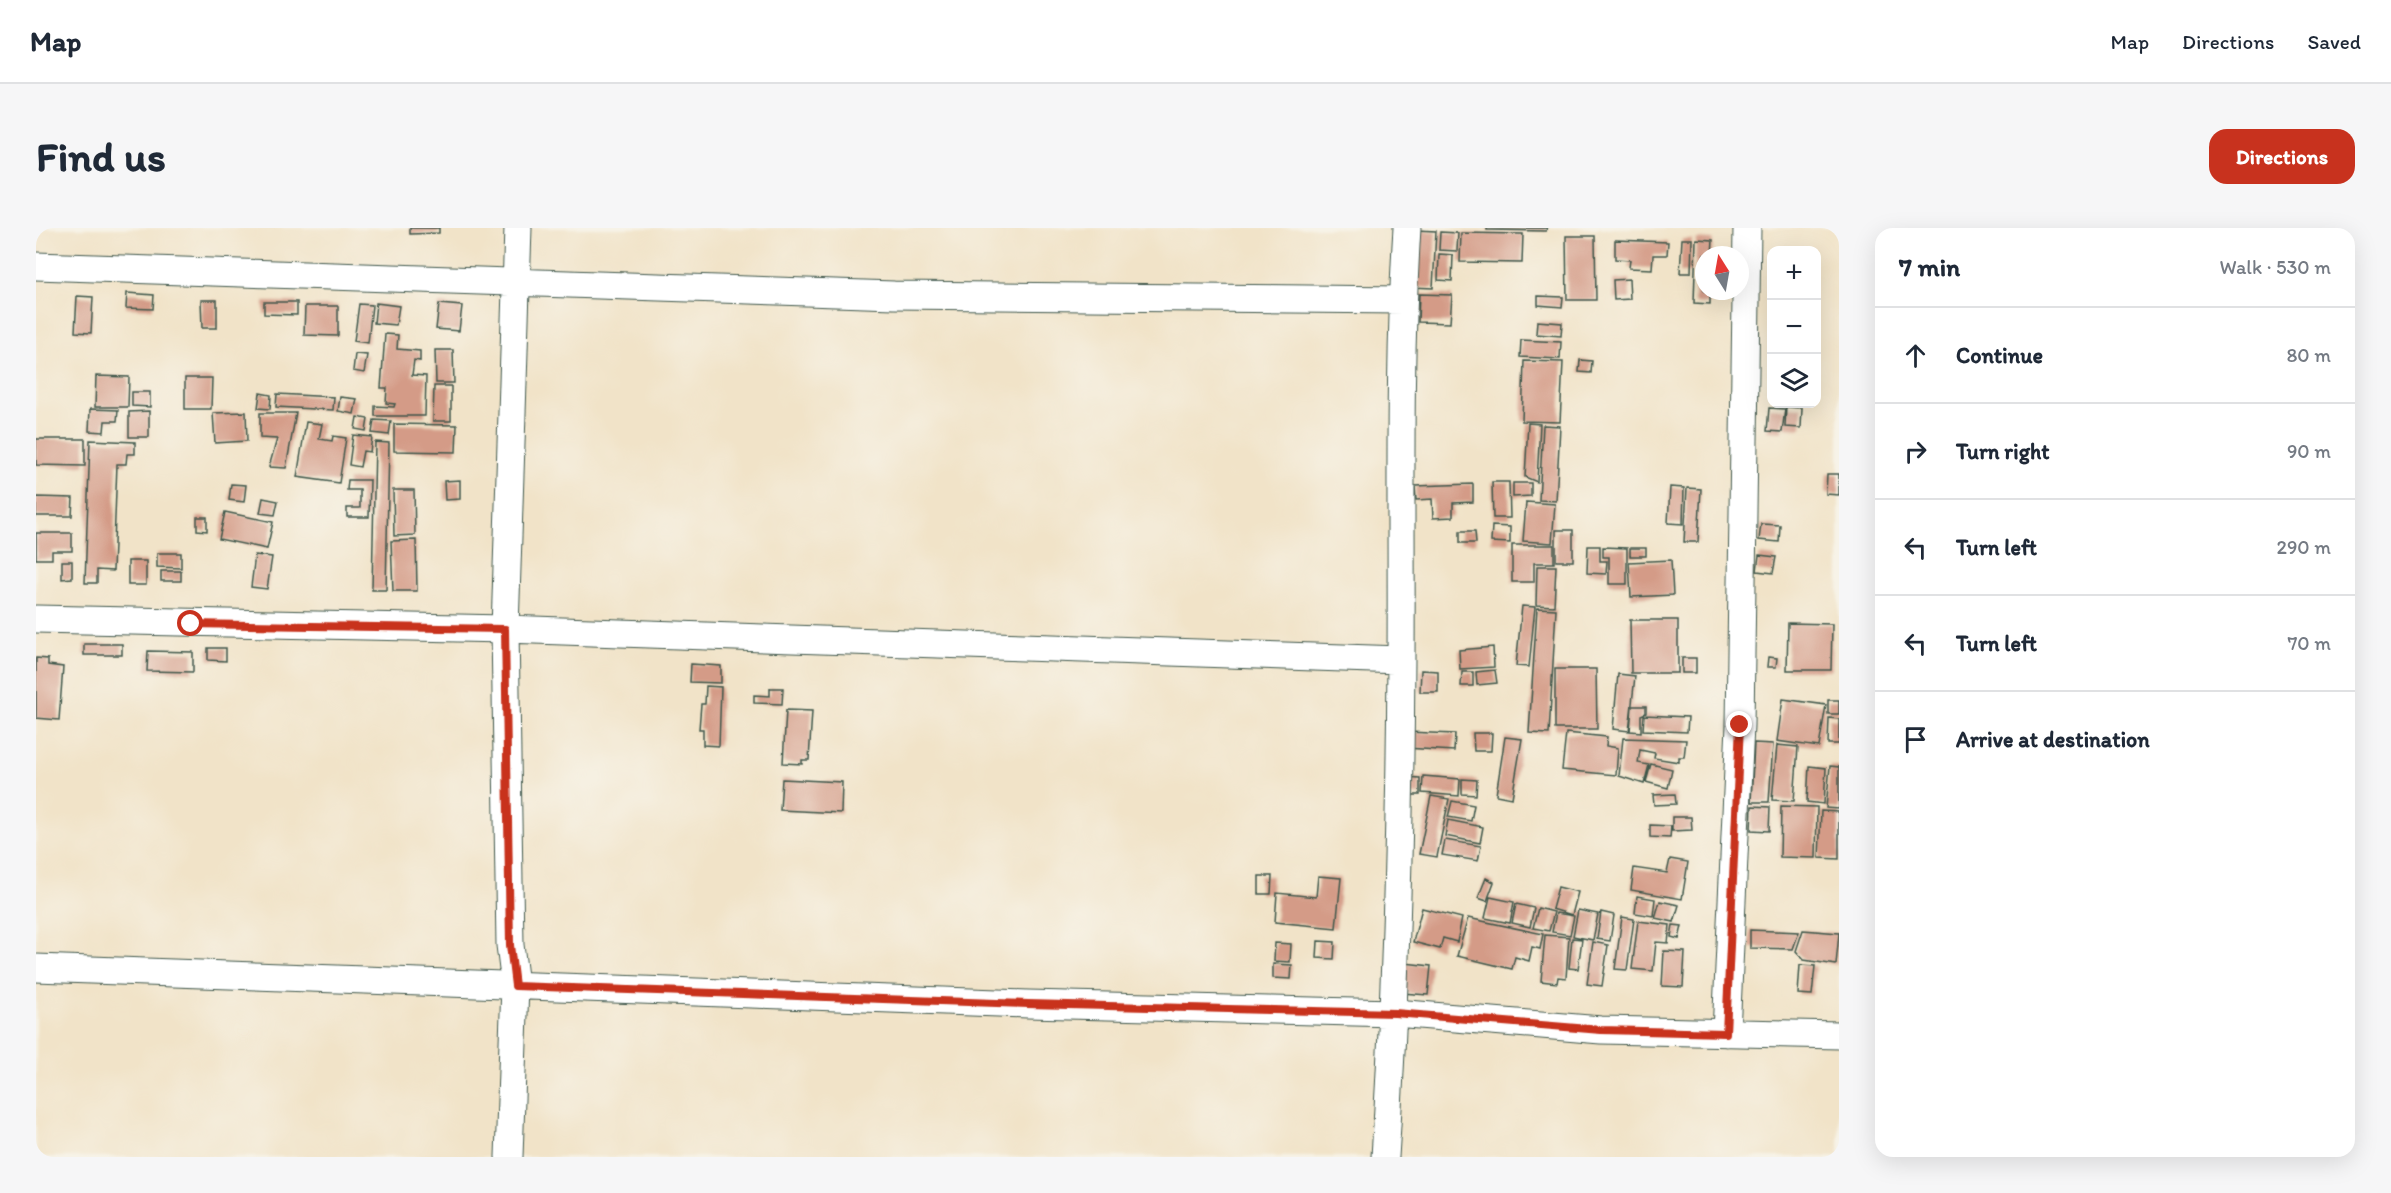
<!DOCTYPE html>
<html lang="en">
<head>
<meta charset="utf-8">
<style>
  :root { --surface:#fff; --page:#f6f6f7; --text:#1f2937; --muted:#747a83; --line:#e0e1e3; --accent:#c8321e }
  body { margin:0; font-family:Itim,sans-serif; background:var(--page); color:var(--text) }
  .controls { position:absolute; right:18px; top:18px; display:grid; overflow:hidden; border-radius:12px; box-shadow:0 6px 24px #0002 }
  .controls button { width:54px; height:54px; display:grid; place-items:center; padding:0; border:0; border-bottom:2px solid var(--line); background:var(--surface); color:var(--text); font:30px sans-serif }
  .compass { position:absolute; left:1659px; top:18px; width:54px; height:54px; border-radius:50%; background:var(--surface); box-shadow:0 6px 24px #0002; rotate:349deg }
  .stop { position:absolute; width:18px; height:18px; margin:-14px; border:4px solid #c8321e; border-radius:50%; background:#fff }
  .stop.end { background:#c8321e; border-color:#fff; box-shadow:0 2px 6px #0008 }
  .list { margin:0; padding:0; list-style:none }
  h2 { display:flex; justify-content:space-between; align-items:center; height:78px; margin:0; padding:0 24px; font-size:26px }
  h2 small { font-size:20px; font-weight:400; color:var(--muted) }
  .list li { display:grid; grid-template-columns:39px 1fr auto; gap:18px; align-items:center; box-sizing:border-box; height:96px; padding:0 24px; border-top:2px solid var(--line) }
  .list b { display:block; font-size:22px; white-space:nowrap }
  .list em { font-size:20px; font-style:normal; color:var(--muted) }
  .icon { flex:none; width:33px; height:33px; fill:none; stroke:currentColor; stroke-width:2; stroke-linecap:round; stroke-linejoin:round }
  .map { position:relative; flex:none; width:1803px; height:929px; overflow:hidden; border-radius:18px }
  header { display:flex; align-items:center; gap:36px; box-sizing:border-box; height:84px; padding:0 30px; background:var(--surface); border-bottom:2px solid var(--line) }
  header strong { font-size:28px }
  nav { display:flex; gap:33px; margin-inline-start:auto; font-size:21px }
  .intro { display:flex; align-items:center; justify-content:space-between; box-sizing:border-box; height:144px; padding:0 36px }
  h1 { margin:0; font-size:42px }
  .button { padding:15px 27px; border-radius:18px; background:var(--accent); color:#fff; font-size:21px; font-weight:700 }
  main { display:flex; gap:36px; padding:0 36px }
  aside { flex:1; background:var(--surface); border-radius:18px; box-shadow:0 6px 24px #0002 }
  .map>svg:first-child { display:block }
  .building { fill:#d49b87 }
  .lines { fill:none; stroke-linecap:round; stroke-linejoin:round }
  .minor-casing { stroke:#3e564a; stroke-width:29 }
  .minor { stroke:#fff; stroke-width:27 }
  .route { stroke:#c8321e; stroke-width:8 }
</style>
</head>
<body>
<header>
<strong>Map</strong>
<nav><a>Map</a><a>Directions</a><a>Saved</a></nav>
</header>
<div class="intro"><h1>Find us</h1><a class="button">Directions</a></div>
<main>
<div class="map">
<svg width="1803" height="929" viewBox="0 0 1803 929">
  <rect width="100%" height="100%" fill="#f7f3e8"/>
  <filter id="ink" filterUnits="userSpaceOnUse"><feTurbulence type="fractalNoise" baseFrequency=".0167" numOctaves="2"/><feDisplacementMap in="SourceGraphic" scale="12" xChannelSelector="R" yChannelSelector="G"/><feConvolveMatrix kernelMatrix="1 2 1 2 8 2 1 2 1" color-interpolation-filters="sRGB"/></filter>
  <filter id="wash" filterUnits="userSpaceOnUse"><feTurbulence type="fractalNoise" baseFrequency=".008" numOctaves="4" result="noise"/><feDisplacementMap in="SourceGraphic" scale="24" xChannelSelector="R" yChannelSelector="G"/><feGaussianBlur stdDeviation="1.35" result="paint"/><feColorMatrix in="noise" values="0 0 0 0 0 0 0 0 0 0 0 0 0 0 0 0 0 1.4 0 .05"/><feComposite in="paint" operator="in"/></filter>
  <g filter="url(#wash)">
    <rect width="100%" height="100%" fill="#f1e3c8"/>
    <g id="blocks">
      <path class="building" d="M374 0H403V5L374 6Z
        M1451 0H1511L1510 3 1451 2Z
        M1379 2 1400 3 1397 60 1375 59Z
        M1404 4 1422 5 1421 23 1403 22Z
        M1425 5 1487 6 1486 35 1424 34Z
        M1530 8H1559L1560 72H1531Z
        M1646 11H1656L1655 45H1644Z
        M1660 11 1677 12 1676 27H1668V63H1674V76L1658 75Z
        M1579 12 1632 14 1631 27H1617L1616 41 1593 40 1594 32 1579 31Z
        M1403 26 1417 27 1416 53 1402 52Z
        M1593 51 1594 71 1578 72 1577 52Z
        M91 65 118 67 117 81 90 80Z
        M1383 66 1416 67 1414 95 1382 94Z
        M41 68 57 69 55 105 39 104Z
        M1502 68 1527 69 1526 79 1502 77Z
        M165 72H181V100H166Z
        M228 74H261V87L228 86Z
        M340 75 363 78 360 97 338 95Z
        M323 76 336 77 332 115 318 113Z
        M403 76 426 78 423 103 400 101Z
        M269 78H302V108L268 107Z
        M1501 93 1526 95 1525 108 1500 106Z
        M349 106 362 107 361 121 384 123V133L378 132 376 147 390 148 389 188H339V178L358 179 359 176 350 175 351 160H345Z
        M1485 112 1525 114 1524 131 1484 129Z
        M399 122H417L418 155H400Z
        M319 126 331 127 328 145 317 143Z
        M1544 132 1556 133 1555 145 1543 144Z
        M1488 133 1527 134 1524 194 1486 193Z
        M60 148 93 149 92 179H59Z
        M149 150H176L175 181H149Z
        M398 158H415V193H397Z
        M96 164H114V179L96 178Z
        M224 165 235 167 234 181 222 180Z
        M241 166 298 169 297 182 240 179Z
        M304 169 321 171 318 186 302 183Z
        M1750 179 1766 180 1765 200 1749 199Z
        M1733 180 1749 181 1746 204 1731 203Z
        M54 181 82 182 81 193H69L68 204 53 203Z
        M113 183V209H93V184Z
        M210 184 211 213 179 215 177 185Z
        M224 185H260L250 240 233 239 241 211 224 210Z
        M321 189 332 191 330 203 319 201Z
        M338 192 355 193 353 207 336 205Z
        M270 194 286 196 283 211 296 213 297 208 310 210 303 255 261 249Z
        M1492 195 1504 196 1501 254 1489 249Z
        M358 196 421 197 420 224 358 223Z
        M1507 197 1524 198 1520 273 1503 272Z
        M317 207 336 209 334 224 327 223 324 239 313 237Z
        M0 211H49V238L0 237Z
        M54 212 99 214V226H91L90 236H81L77 343 61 342V355H49Z
        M339 214 353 215 350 362H336Z
        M1791 246H1803V267L1790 266Z
        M312 252H334L333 289H311V280H324V262H311Z
        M424 252V271L409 272 408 253Z
        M1456 254H1473L1474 290H1457Z
        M1477 255H1495V268L1477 269Z
        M195 256 210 257 208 274 193 272Z
        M1437 256V274L1417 275V289L1397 290 1396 271 1380 272 1379 258Z
        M1634 259 1648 260 1647 296 1632 295Z
        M1651 260 1665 261 1662 314H1648Z
        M357 262H378L379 307 358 308Z
        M0 269 37 270 36 288H0Z
        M227 270 242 273 239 287 224 285Z
        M1490 274 1519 276 1516 315 1487 313Z
        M189 284 237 294 231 321 183 311Z
        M161 289H171V303L161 302Z
        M1725 296 1744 297 1743 314 1723 312Z
        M1456 298 1474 299V315L1455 314Z
        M1520 302H1537V333H1520Z
        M1424 303H1439L1440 315H1424Z
        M0 305H36V323H16V331H0Z
        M380 312 381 363H357L355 313Z
        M1476 317H1518V335H1498V354H1476Z
        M1552 318H1564V333H1571L1570 346 1551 345Z
        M1567 319 1591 320V356H1573V329H1567Z
        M1594 320H1610V328H1594Z
        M121 325H145V340L121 339Z
        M219 327 236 329 231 361 215 359Z
        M1723 327 1740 329 1737 345 1721 343Z
        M1635 332 1637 367 1595 369 1593 334Z
        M26 333H36V350L26 351Z
        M92 333H110V357H92Z
        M1501 338H1520L1518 378 1500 377Z
        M125 343H145V353H125Z
        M1486 378 1499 379 1493 439 1480 438Z
        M1501 380 1520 381 1513 506 1493 505Z
        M1594 392H1642V445H1595Z
        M1752 395 1796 396 1795 442H1751Z
        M48 416H86V427H48Z
        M1457 419 1458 439 1424 441 1423 422Z
        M172 420H190V433L172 432Z
        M112 423 157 424V444L111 443Z
        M1732 429 1741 430 1740 439H1731Z
        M0 430 12 431V437L27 439 23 492 0 490Z
        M1646 430H1660V445H1646Z
        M655 436 685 438V455L654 454Z
        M1519 441H1560L1561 501H1519Z
        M1385 442 1402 443V464H1384Z
        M1459 442 1461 455 1441 457 1440 444Z
        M1426 444H1437V458H1425Z
        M1582 446 1599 448 1593 503 1577 501Z
        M670 458 685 459 683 518 667 517V501H663L665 476H669Z
        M734 460H747L746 476 718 475V467L734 468Z
        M1747 471 1790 477 1783 519 1741 513Z
        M1792 472H1803V486H1792Z
        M1596 478H1610V485L1605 487V504L1594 503Z
        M750 482 776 483 773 532H766V536L747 535Z
        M1608 487 1652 489 1651 504 1607 502Z
        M1793 490 1803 491V516H1792Z
        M1371 504 1419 506 1418 523 1370 520Z
        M1437 505H1456L1455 523H1438Z
        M1530 505 1571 509 1570 518 1582 520 1580 547 1526 542Z
        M1469 509 1486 511 1476 570 1460 567Z
        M1587 510 1650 512 1648 529H1643V534L1618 530 1619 525 1604 522 1602 535 1613 537 1608 556 1583 548Z
        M1718 515 1737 516 1733 574H1715Z
        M1741 517 1762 519 1758 573 1736 572Z
        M1615 536 1636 541 1632 560 1610 554Z
        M1773 538 1790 540 1788 576 1771 574Z
        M1794 538 1803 539V581L1790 580Z
        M1387 548 1424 551 1423 568 1386 565Z
        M1368 549 1384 550V567H1374Z
        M746 551 806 554 805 585 744 582Z
        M1426 551 1441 552 1440 567 1426 566Z
        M1639 566 1640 576 1618 577 1617 567Z
        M1395 568 1413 571 1401 629 1383 626Z
        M1416 573 1438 577 1435 593 1412 589Z
        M1716 578 1734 579 1733 603 1715 602Z
        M1745 578 1781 579 1780 630 1744 629Z
        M1785 583 1803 584V631L1783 630Z
        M1636 589H1655L1656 602 1636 603Z
        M1412 592 1447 599 1444 615 1409 608Z
        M1614 597 1635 598 1634 610 1614 609Z
        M1409 612 1445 618 1442 633 1406 627Z
        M1634 631 1652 634 1646 671 1595 662 1598 640 1631 645Z
        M1223 648H1236L1235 666H1223Z
        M1282 648 1305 650 1300 700 1239 694 1241 665 1280 669Z
        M1450 650 1458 654 1451 673 1442 670Z
        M1522 659 1542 664 1536 687 1516 681Z
        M1601 668 1619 671 1617 688 1599 685Z
        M1454 669 1478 674 1474 695 1449 690Z
        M1624 673 1643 677 1638 694 1619 690Z
        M1480 676 1498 680 1494 699 1476 695Z
        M1386 680 1426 690 1421 714 1407 710 1404 721 1377 714Z
        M1502 680 1518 684 1513 703 1497 700Z
        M1542 682 1562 686 1557 712 1537 708Z
        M1565 684 1578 687 1574 713 1561 711Z
        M1520 685 1538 688 1534 707 1516 704Z
        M1586 689 1598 691 1591 742 1579 741Z
        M1432 690 1507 706 1504 721 1496 719 1493 733 1479 729 1476 741 1421 728Z
        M1602 693 1634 697 1632 715 1620 714 1617 743 1596 741Z
        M1637 697 1646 698 1643 711 1635 709Z
        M1714 702 1763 704 1757 721 1714 720Z
        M1767 702 1803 705 1800 737 1768 732 1760 723Z
        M1509 707 1533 709 1530 750 1522 749 1521 755 1505 753Z
        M1536 710 1546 711 1542 741 1533 740Z
        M1282 713 1299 714 1298 731 1281 730Z
        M1557 714 1572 717 1566 758 1551 756Z
        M1239 715 1255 716 1254 734 1238 733Z
        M1628 723 1649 724 1647 759 1626 758Z
        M1369 735 1395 738 1392 767 1366 765Z
        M1237 736 1256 737 1255 751 1237 750Z
        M1764 737 1779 738 1776 767 1762 766Z"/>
    </g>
  </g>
  <g filter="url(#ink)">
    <use href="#blocks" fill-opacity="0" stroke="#3e564a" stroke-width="1.5"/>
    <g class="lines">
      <g class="minor-casing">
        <path id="minor" d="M0 38 858 67 1367 72
          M0 391 469 401 1365 432
          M0 740 992 776 1359 785 1565 802 1803 807
          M1690 805 1704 497 1711 0
          M473 929 479 757 474 717 469 401 482 0
          M1349 929C1360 763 1364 596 1365 430 1366 286 1362 143 1371 0"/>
      </g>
      <use href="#minor" class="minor"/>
    </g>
  </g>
  <g class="lines" filter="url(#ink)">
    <path class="route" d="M155 396 469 401 474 717 479 758 992 776 1359 785 1565 802 1690 805 1704 497"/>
  </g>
</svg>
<div class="controls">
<button>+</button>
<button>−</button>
<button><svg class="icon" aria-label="layers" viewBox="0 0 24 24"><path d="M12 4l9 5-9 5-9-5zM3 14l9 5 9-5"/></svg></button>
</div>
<svg class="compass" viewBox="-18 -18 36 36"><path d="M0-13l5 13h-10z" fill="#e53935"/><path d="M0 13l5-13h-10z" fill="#747a83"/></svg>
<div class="stop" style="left:155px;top:396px"></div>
<div class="stop end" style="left:1704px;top:497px"></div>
</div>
<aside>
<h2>7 min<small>Walk · 530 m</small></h2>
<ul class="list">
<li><svg class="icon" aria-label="ahead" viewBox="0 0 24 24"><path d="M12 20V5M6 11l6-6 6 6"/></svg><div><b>Continue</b></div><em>80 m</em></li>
<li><svg class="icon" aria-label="right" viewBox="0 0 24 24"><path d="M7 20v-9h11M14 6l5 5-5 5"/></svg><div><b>Turn right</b></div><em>90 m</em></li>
<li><svg class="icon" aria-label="left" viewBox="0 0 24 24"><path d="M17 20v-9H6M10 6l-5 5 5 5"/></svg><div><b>Turn left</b></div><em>290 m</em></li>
<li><svg class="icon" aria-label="left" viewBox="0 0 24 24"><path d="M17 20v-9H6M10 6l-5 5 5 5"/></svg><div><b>Turn left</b></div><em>70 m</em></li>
<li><svg class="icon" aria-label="arrive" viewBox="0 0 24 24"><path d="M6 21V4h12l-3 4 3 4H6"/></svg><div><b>Arrive at destination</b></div></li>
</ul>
</aside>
</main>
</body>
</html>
